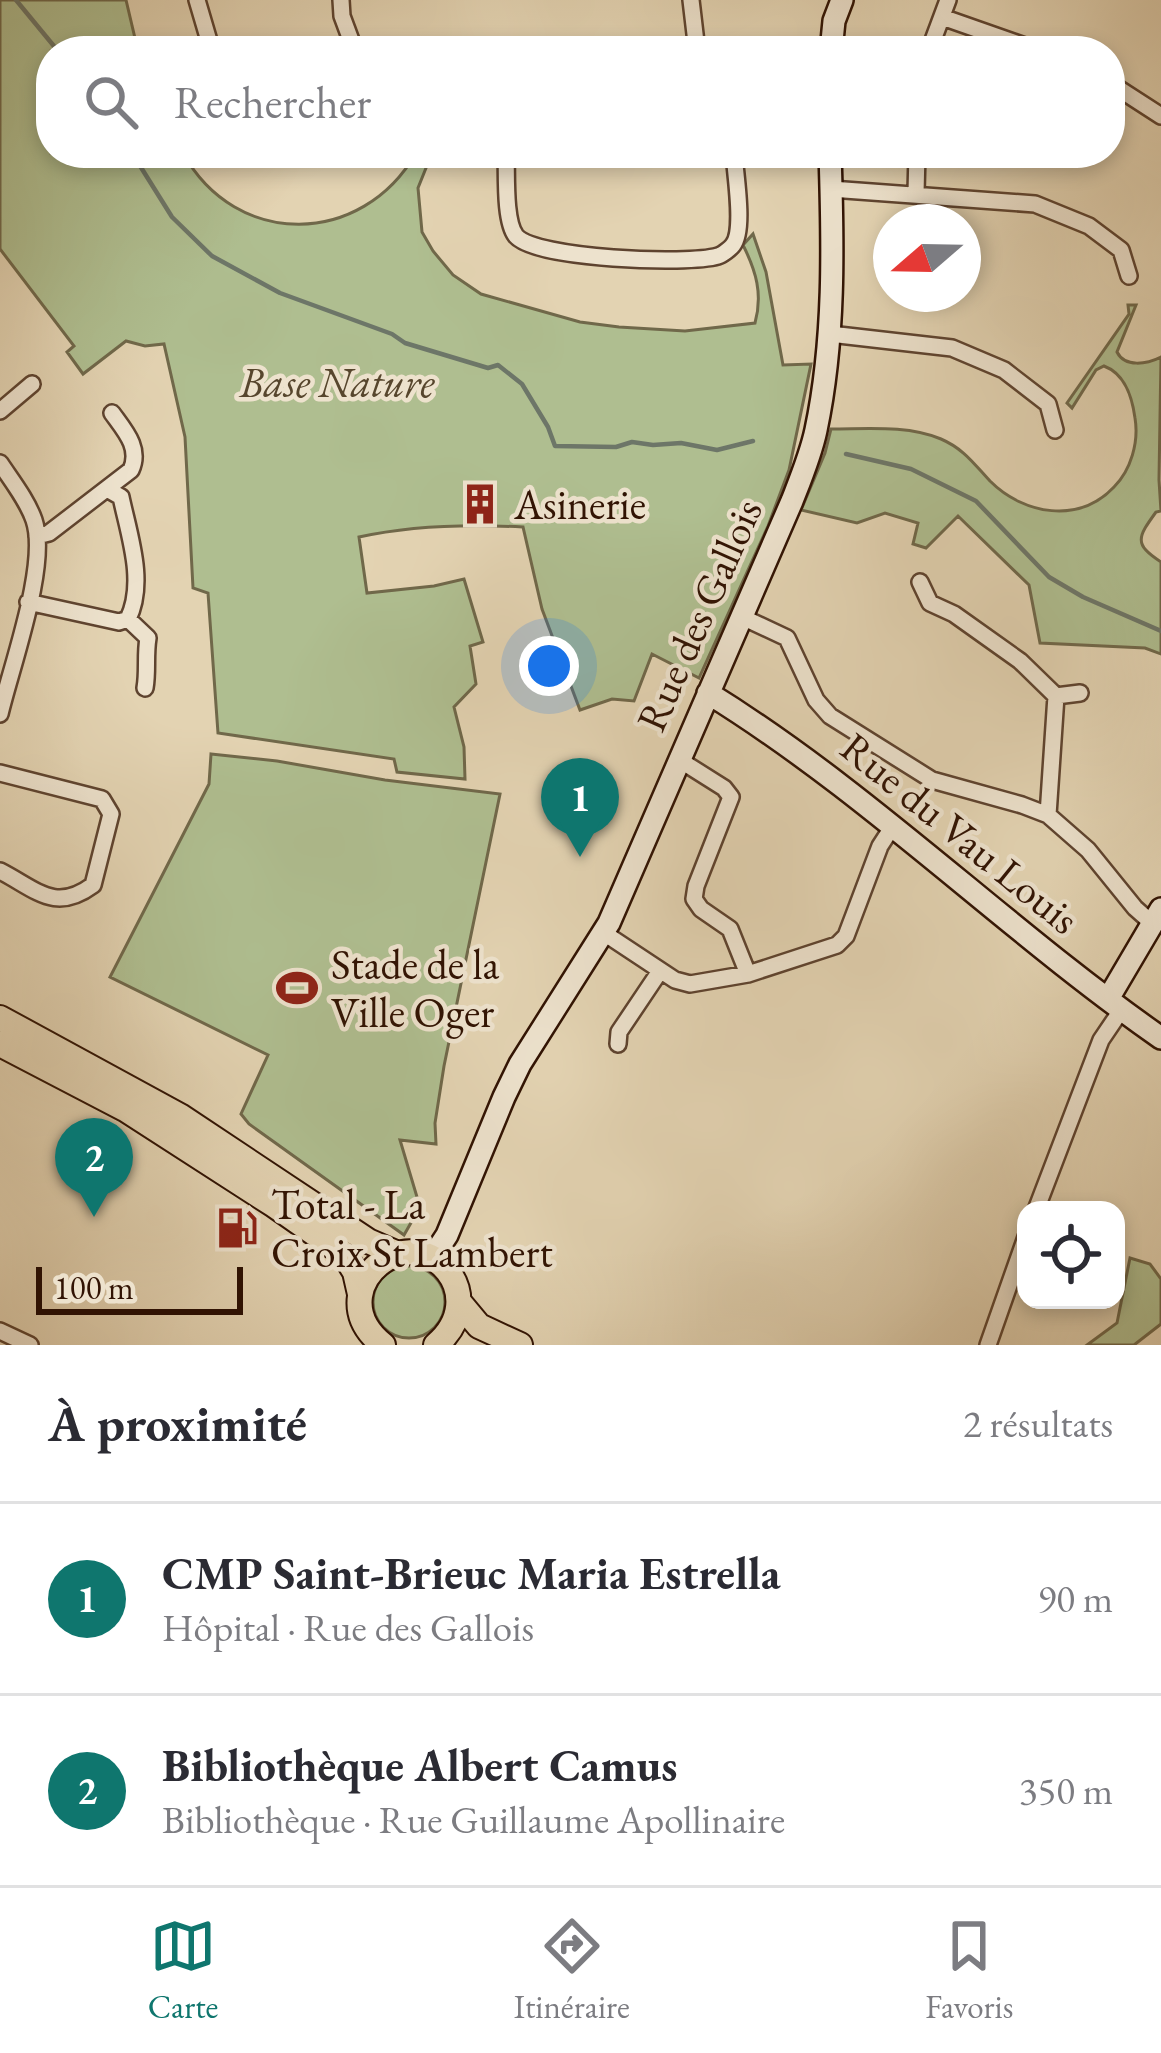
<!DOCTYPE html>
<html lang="fr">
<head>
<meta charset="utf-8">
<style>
  :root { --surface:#fff; --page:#f2f2f3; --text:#2b2b33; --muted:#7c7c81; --line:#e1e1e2; --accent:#0f766e }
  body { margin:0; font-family:"EB Garamond",serif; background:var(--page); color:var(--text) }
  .controls { position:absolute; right:36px; bottom:36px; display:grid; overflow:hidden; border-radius:24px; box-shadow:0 6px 18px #0003 }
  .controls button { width:108px; height:108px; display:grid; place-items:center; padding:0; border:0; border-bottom:3px solid var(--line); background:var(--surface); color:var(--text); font:60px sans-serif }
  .compass { position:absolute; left:873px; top:204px; width:108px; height:108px; border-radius:50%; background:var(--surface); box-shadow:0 6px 18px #0003; rotate:250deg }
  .scale { position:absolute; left:36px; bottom:30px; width:207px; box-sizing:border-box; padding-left:12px; border:6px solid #311303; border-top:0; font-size:33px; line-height:42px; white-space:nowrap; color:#311303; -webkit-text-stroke:9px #ede2cd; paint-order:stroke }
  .you { position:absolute; left:549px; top:666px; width:42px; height:42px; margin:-30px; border:9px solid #fff; border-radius:50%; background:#1a73e8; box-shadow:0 0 0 18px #1a73e833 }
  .badge { display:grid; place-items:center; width:78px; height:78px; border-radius:50%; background:var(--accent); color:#fff; font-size:39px; font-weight:700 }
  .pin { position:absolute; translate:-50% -99px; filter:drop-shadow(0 3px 6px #0008) }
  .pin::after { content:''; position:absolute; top:63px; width:42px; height:36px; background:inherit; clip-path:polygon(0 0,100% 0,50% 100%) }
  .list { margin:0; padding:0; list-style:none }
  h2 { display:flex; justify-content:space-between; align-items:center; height:156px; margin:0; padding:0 48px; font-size:51px }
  h2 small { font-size:39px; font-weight:400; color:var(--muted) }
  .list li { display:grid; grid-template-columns:78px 1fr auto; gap:36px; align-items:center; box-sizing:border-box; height:192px; padding:0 48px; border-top:3px solid var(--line) }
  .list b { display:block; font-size:45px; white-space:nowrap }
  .list p { margin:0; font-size:39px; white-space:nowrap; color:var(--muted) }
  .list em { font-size:39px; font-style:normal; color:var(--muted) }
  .icon { flex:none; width:66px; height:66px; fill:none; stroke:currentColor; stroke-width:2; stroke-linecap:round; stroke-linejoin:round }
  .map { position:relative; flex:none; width:1161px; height:1345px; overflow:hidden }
  .search { position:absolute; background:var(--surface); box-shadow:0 6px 18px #0003; left:36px; right:36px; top:36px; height:132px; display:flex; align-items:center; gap:30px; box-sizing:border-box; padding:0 42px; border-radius:48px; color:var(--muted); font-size:45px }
  .sheet { height:540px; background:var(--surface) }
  nav { display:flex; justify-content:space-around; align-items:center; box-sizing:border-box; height:168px; border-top:3px solid var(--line); background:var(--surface); font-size:33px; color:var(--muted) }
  nav a { display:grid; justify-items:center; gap:6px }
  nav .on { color:var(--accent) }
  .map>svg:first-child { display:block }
  .green { fill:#afbe90; stroke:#70684a; stroke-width:3 }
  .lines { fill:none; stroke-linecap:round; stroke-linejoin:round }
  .stream { stroke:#6d7668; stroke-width:4.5 }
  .street-casing { stroke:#5e432f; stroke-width:20 }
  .secondary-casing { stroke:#311303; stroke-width:26 }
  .primary-casing { stroke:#311303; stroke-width:28 }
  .street { stroke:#ede2cd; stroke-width:15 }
  .secondary { stroke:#ede2cd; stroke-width:21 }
  .primary { stroke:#e3d3b2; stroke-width:24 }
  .labels { text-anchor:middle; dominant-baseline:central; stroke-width:9; stroke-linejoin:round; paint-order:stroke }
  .park-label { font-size:42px; font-style:italic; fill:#57462d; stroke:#ede2cd }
  .poi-label { font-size:42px; fill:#311303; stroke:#ede2cd; text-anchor:start }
  .street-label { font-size:42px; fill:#311303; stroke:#ede2cd }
</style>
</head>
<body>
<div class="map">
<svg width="1161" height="1345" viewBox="0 0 1161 1345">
  <rect width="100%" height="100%" fill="#e3d3b2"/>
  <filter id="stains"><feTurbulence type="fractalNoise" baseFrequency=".00167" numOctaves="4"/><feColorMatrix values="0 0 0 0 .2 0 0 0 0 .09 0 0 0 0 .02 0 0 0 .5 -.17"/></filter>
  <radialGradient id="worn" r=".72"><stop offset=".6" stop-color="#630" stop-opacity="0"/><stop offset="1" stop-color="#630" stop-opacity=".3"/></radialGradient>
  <path class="green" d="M0 0H126L138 51H51V153H183C236 249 362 247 416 153H432L418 188 422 232 433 251 453 275 481 294 580 322 619 327 685 331 755 323C763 294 756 271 743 245L753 234 766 272 783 365 811 364 789 470 768 526 699 678 652 654 634 701 612 699 580 710 542 609 523 527C467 524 413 525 359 537L367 593 434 586 464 579 483 642 470 646 476 684 454 707 464 747 465 779 397 772 394 759 218 733 208 593 193 588 185 437 164 344 145 346 126 341 83 374 67 352 74 346 0 249Z
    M1128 305H1136L1117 352C1125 368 1147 364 1161 357L1159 480 1161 511 1156 512C1138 537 1133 544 1161 562V654L1145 648 1040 643 1029 585 958 516 926 548 913 544 918 523 885 513 857 523 801 510 825 453 831 429C868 429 907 425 941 439 964 449 974 464 990 481 1024 515 1079 524 1114 487 1131 470 1139 442 1135 418 1132 396 1125 374 1104 366L1096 370 1072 408 1067 403 1129 314Z
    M211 754 277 761 385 780 500 794 444 1066 435 1123 436 1144 400 1140 420 1207 404 1235 249 1124 241 1114 268 1055 110 977 209 784Z
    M1130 1258 1150 1264 1161 1279V1324L1134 1345H1087L1117 1323Z
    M373 1302a36 36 0 1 1 72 0a36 36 0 1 1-72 0Z"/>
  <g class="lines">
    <path class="stream" d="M16 0 58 51
      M132 153 172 217 212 256 280 293 392 334 405 343 488 368 498 365 522 384 548 427 555 446 616 447 632 442 653 445 681 443 717 450 753 441
      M846 454 911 469 976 501 1049 577 1083 597 1161 631"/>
    <g class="street-casing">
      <path id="street" d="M197 0 212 51
        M341 0 342 16 355 51
        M691 0 697 51
        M942 17 1039 51
        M929 51 948 0
        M1110 83 1161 116
        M276 153 301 158 323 153
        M506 153C507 173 504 221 516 236 536 259 688 265 718 256 722 255 731 248 733 245 745 230 735 173 734 153
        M831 189 1035 204 1089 226 1121 250 1129 276
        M916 193 917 153
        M830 334 952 348 1004 370 1048 404 1055 430
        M0 411 32 384
        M0 463C12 481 27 500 34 520 49 564 11 667 0 714
        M37 536 49 533 131 470C141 448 125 431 112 413
        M920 582 930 603 954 614 1020 661 1056 696 1048 815
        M28 602 119 622 128 619C146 582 129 535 121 497L107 489
        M742 617 787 638 816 700 830 716 932 780 1022 805 1048 815 1088 850 1135 908 1153 924
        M128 619 148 638C145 656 148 671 145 688
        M1056 696 1080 693
        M678 759 724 788 731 797 696 886 694 899 701 909 730 929 748 974
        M0 773 102 799 111 814 93 885C55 913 37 890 0 871
        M604 933 675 980 690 984 748 974 837 945 846 936 880 846 893 826
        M618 1044 619 1032 660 971
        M1036 1210 1101 1040 1122 1009
        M0 1331 30 1345
        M988 1345 1026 1237"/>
    </g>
    <g class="secondary-casing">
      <path id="secondary" d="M831 51 834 21 842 0
        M708 693C870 793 1005 929 1161 1038
        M1108 999 1161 909
        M432 1258 447 1235 504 1097 520 1064 609 923 792 501C801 478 811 454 816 430 835 340 833 245 830 153"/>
    </g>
    <g class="primary-casing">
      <path id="primary" d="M0 1018 180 1116 368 1241 398 1254
        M0 1044 125 1109 274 1205 344 1254 355 1272 360 1294
        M459 1302 479 1326 520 1345
        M383 1345C368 1333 357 1317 360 1296 362 1283 369 1272 379 1264 429 1224 493 1296 436 1345"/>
    </g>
    <use href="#street" class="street"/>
    <use href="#secondary" class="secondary"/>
    <use href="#primary" class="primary"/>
  </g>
  <defs>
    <g id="building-bare" transform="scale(3.24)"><path d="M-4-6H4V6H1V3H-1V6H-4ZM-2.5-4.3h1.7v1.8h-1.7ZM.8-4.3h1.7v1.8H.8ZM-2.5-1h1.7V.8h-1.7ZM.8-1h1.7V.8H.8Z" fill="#8f2418" stroke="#ede2cd" stroke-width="2.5" paint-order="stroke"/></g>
    <g id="stadium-bare" transform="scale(3.24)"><path d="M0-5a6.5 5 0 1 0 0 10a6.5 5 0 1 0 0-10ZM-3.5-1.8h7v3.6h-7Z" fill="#8f2418" stroke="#ede2cd" stroke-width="2.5" paint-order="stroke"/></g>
    <g id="fuel-bare" transform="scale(3.24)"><path d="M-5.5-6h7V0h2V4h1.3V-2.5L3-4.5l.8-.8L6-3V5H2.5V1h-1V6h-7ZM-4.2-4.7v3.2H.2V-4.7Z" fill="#8f2418" stroke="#ede2cd" stroke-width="2.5" paint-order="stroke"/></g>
  </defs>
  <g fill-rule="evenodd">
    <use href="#building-bare" x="480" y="504"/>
    <use href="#stadium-bare" x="297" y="988"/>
    <use href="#fuel-bare" x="237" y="1228"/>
  </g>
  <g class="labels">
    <g class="park-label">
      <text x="337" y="382">Base Nature</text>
    </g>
    <g class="poi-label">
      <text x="514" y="504">Asinerie</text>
      <text x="331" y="964">Stade de la<tspan x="331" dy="48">Ville Oger</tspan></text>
      <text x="271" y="1204">Total - La<tspan x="271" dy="48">Croix St Lambert</tspan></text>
    </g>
    <g class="street-label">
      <text transform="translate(699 615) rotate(-66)">Rue des Gallois</text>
      <text transform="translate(960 833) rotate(39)">Rue du Vau Louis</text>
    </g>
  </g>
  <rect width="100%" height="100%" filter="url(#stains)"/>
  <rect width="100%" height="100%" fill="url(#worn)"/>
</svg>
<div class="controls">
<button><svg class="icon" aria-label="locate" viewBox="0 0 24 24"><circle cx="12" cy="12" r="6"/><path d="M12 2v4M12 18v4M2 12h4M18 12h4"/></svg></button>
</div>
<svg class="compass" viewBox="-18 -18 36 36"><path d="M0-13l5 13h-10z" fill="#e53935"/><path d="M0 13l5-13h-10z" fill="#7c7c81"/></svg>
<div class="scale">100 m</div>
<div class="you"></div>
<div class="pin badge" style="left:580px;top:857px">1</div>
<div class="pin badge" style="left:94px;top:1217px">2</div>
<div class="search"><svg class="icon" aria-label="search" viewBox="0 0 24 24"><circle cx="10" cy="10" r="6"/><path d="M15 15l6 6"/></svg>Rechercher</div>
</div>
<section class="sheet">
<h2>À proximité<small>2 résultats</small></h2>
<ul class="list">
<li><span class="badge">1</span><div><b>CMP Saint-Brieuc Maria Estrella</b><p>Hôpital · Rue des Gallois</p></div><em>90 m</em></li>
<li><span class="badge">2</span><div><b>Bibliothèque Albert Camus</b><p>Bibliothèque · Rue Guillaume Apollinaire</p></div><em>350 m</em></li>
</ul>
</section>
<nav>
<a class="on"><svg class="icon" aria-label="map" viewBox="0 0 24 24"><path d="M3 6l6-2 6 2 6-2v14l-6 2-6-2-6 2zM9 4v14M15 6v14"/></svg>Carte</a>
<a><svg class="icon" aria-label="directions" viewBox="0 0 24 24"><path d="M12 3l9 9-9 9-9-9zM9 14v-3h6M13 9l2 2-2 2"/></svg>Itinéraire</a>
<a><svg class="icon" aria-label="saved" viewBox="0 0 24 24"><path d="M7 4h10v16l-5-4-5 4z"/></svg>Favoris</a>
</nav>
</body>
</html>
